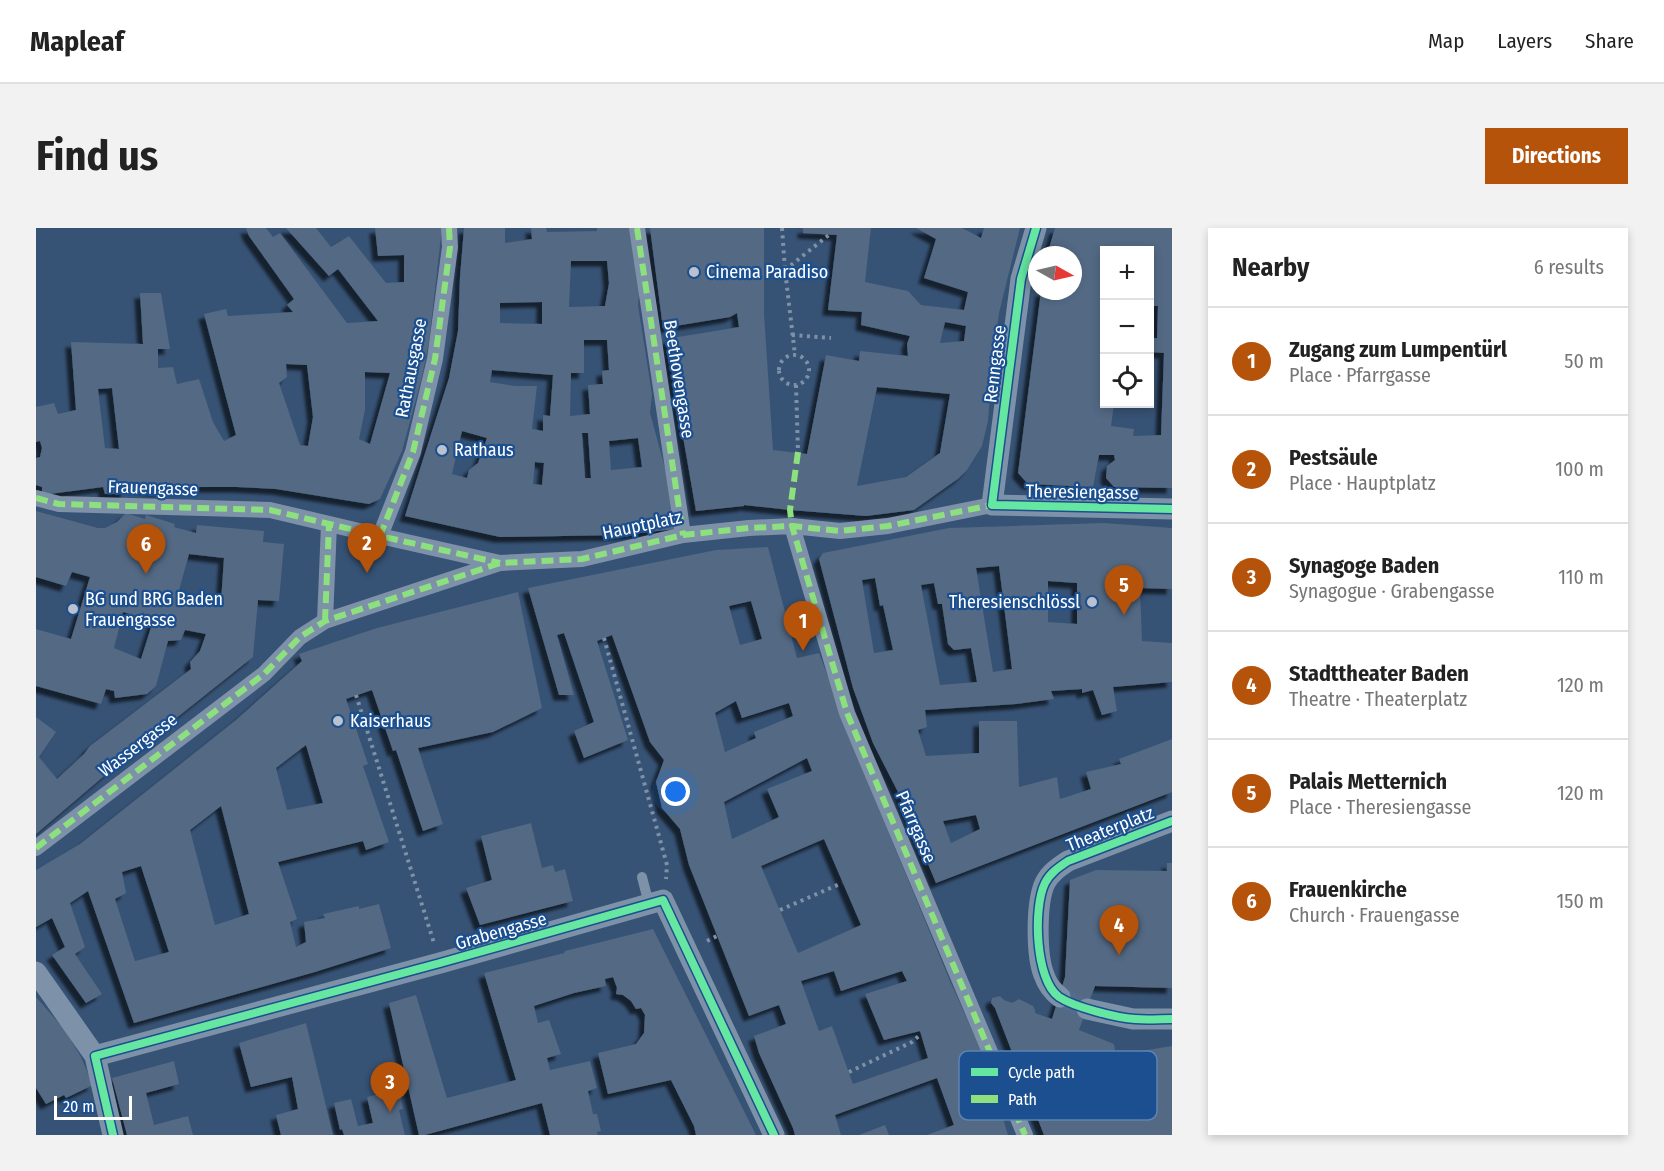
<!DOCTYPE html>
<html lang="en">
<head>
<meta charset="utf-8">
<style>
  :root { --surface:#fff; --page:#f2f2f2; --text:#222; --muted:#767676; --line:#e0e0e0; --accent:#b45309 }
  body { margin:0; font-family:"Fira Sans Condensed",sans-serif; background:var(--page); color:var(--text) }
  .controls { position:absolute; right:18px; top:18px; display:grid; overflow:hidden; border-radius:0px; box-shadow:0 3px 9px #0003 }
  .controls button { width:54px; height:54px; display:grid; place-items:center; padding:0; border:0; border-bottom:2px solid var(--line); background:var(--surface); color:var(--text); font:30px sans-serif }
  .compass { position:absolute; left:992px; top:18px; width:54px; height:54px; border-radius:50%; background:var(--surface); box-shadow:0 3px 9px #0003; rotate:98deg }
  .scale { position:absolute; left:18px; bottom:15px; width:78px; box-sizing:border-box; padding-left:6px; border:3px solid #fff; border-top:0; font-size:16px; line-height:21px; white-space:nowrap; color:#fff; -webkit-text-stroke:4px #1b4f8f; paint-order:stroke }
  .you { position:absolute; left:640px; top:564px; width:21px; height:21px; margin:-15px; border:4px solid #fff; border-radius:50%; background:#1a73e8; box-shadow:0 0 0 9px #1a73e833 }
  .badge { display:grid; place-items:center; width:39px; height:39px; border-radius:50%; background:var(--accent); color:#fff; font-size:20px; font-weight:700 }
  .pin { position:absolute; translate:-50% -50px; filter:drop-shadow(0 2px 3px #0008) }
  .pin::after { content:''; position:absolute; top:32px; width:21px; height:18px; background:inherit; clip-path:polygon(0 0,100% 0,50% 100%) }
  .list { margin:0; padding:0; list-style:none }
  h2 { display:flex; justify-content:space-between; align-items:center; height:78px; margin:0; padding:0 24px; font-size:26px }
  h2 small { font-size:20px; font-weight:400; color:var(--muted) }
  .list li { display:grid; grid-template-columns:39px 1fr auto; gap:18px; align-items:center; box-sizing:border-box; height:108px; padding:0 24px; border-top:2px solid var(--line) }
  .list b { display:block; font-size:22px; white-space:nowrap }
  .list p { margin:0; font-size:20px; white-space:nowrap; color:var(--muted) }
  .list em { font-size:20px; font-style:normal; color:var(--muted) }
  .icon { flex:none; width:33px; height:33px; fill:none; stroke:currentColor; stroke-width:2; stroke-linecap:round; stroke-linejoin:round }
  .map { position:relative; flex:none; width:1136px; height:907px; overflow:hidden; border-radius:0px }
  header { display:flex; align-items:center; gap:36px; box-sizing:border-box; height:84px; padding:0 30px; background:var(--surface); border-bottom:2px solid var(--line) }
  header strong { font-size:28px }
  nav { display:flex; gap:33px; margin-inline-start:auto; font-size:21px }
  .intro { display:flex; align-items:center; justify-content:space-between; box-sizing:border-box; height:144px; padding:0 36px }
  h1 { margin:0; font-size:42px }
  .button { padding:15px 27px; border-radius:0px; background:var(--accent); color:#fff; font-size:21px; font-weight:700 }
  main { display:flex; gap:36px; padding:0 36px }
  aside { flex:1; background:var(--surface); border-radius:0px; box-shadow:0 3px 9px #0003 }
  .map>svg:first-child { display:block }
  .building { fill:#526984; fill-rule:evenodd; filter:url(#shadow) }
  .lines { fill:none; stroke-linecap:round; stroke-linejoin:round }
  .minor-tunnel { stroke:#546c89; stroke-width:21; stroke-dasharray:21 10; stroke-linecap:butt }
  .path { stroke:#7d92a8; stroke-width:4; stroke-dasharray:3 4.5; stroke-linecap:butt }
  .service { stroke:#7d92a8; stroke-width:10 }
  .pedestrian { stroke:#7d92a8; stroke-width:16 }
  .minor { stroke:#7d92a8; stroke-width:21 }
  .quiet { stroke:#8de07e; stroke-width:6; stroke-dasharray:12 6; stroke-linecap:butt }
  .cycleway-casing { stroke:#1b4f8f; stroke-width:11 }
  .cycleway { stroke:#66e7a1; stroke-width:8 }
  .poi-dot { fill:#b9c2ce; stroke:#1b4f8f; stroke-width:2 }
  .labels { text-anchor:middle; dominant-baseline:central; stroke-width:4.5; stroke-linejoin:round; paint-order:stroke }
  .poi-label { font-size:18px; fill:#fff; stroke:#1b4f8f; text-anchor:start }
  .street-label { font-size:18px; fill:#fff; stroke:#1b4f8f }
  .key { fill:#1b4f8f; stroke:#5f84b1; stroke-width:1.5 }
  .key-label { font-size:16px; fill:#fff }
</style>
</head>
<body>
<header>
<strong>Mapleaf</strong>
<nav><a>Map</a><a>Layers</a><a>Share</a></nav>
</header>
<div class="intro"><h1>Find us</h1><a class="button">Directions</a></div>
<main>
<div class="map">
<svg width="1136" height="907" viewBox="0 0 1136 907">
  <defs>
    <filter id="shadow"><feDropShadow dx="-5.5" dy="5.5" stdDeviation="1.5" flood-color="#0009"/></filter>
  </defs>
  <rect width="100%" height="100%" fill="#365274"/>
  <path class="building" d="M210 0H230L237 9 244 5 311 95 342 93 302 41 293 48 250 0H280L295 19 313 8 350 55 368 54V27L342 28 339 0H406L393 114 386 149 366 223 344 271 333 276 240 261 201 259H165L119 263 91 258 89 266H69L67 259 6 267V259L0 257V230L4 229 6 220 4 213 0 214V179L18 175 22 186 40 182 35 114 107 116 104 65H125L134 121H122V140L137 139 141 156 163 151 177 194 188 213 200 207 168 86 190 81 192 88 257 84 251 77 258 71 213 8ZM250 136 271 137 277 189 272 218 264 217 243 155 251 149ZM329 144 354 145 334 216 323 211 329 182ZM76 160 83 221 69 220 62 161Z
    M428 0H469V15L496 11 495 0H510L511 4 561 3V0H594L604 56 602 77 616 166 614 185 634 258 640 301 583 307 464 309 369 288 413 150 422 103 424 49ZM535 33H571L573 55 569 78 533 79ZM506 74V96L464 95V75ZM548 112H571L573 142 566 143 567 156 552 157 554 186 534 188 535 145H548ZM456 142 517 147 514 188 507 187V203L496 201 501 158H479L454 154ZM426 203 451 210 442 235 433 242 431 250 416 246ZM546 205H552L555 250H549ZM602 210 606 239 575 242 573 213ZM499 234 508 235 506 257 497 256Z
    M614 0H728V85L737 222 771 226 790 127 823 133 824 123 872 128 871 116 874 108 825 97 826 84 792 82 801 7 767 5V0H835L829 54 872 63 885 77 928 82 932 64 888 50 900 11 880 0H926L945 10 948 0H984L963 85 957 130 952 193 946 218 931 242 923 250 878 282 830 288 754 282 708 277V278L660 283 630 111 703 99 701 85 694 89 627 100ZM909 94 930 98 928 113 904 115ZM841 159 914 166 904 225 870 249 821 258Z
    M1019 0H1136V260L1078 259 1070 250 1071 238 1079 232 1078 227H1063L1057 259 992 256 982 245 1005 63H1037V27H1011ZM1068 22H1114V78H1122L1121 110H1114V124L1128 125 1125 207 1097 208 1098 201 1075 198 1078 176H1068Z
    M0 283 62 300H69L81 294 90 285 109 291 110 287 139 296 138 299 160 305 161 297 228 303 227 314 248 316 243 373 222 372 217 429 75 542 0 606V489L20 504 3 529 21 551 48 526 54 518 155 441 154 434 164 423 170 406 149 402 145 412 132 413 120 458 111 466 79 470 78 463 70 461 65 476 0 458V401L35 411 54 349 36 344 30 358 0 349ZM153 326 188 330 185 374 142 366ZM87 384 117 393 105 431 78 420Z
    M1068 295 1136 300V361L1104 360 1106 413 1136 415V454L1077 459 1081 483 1066 487 1057 462 1046 465V461L1015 463 1018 471 980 476 889 482 891 499 882 502 890 528 943 525V493H981L983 559 1021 549 1024 571 1055 561 1050 544 1085 536 1083 531 1136 511V564L900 655 862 564 837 515 817 460 783 331 787 325 913 300ZM963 338 976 441 957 444 940 340ZM839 350 844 378 847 377 857 422 838 425 826 352ZM1012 353 1041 355V396L1012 394ZM898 355 902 376H906L912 416 918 422 935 420 941 454 904 457 885 357ZM940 587 944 601 915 615 907 593Z
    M732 319 761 430 783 425 833 557 914 753 949 831 972 907H891L918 897 901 850 799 887 805 907H759L757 900 723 825 718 808 750 796 743 777 713 788 653 637 644 601 626 580 620 554 628 532 614 514 576 407 561 413 592 512 548 530 538 503 558 494 528 405 521 407 538 467H523L492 360 680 322ZM715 373 726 411 704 417 693 378ZM700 473 706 490 753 475 757 488 718 504 720 510 689 524 679 485ZM771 530 776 543 731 561 743 589 696 611 688 574ZM788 611 825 697 762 725 725 638ZM798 743 805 763 866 743 871 753 829 766 848 812 884 803 892 830 817 856 796 798 783 803 765 753Z
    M482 364 506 480 457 504 382 520 407 596 387 603 360 522 357 523 336 462 310 471 332 536 327 538 353 614 330 622 327 613 242 634 261 691 254 694 260 719 270 714 268 694 289 690 287 686 323 678V681L343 676 355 720 279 744 98 795 52 663 34 675 49 719 39 726 66 766 50 775 16 727 29 719 16 690 0 699V642L44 616 200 492 266 433 263 426 341 400ZM270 517 287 575 251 582 240 540ZM185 578 213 686 179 697 154 602ZM105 638 133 724 99 733 79 671 90 665 86 644Z
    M495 595 506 640 517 637 519 644 529 641 537 673 444 697 430 660 456 652 445 608Z
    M1131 635H1136V760L1059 758 1043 802 1078 816 1080 830 1105 823 1136 818V907H1008L959 780 955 775 956 770 964 768 968 772 976 775 983 771 997 778 999 782V785L1016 791 1029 749 1034 652 1060 642 1131 643Z
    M617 701 720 907H660L658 898 635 852 572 866 562 825 600 816 608 805 609 787 605 780 600 781 595 773 587 767 580 766 581 760 577 749 569 751 570 758 538 765 498 778 502 795 513 792 525 826 511 830 514 842 554 833 561 860 552 863 557 886H561L565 903 561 904 562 907H514L506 875 389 907H383L353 775 380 767 411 870 480 852 448 745 528 725 529 723Z
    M0 769 29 802 45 829 57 857 30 870 28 867 10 876 0 860Z
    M270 795 297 907H245L240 887 262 881 256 849 215 859 203 815Z
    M138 833 143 856 110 865 118 897 152 888 157 907H91L76 850Z
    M363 861 367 881 363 882 369 907H308L306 901 304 902 298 875 315 871 322 898 337 895 331 869Z
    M849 897 853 907H823Z"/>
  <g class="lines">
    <path class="minor-tunnel" d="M1024 769 1051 781"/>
    <path class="path" d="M746 0 749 42 759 127
      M749 42 794 6
      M756 107 795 110
      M743 142a15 15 0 1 1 30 0a15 15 0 1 1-30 0Z
      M760 157 762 224
      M568 410 631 637 630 651
      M320 467 398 715
      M744 682 806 655
      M671 713 681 708
      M813 844 876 814 885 806"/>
    <path class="service" d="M606 649 613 676"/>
    <path class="pedestrian" d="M413 0 414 19 399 131 377 224 344 308 464 335
      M601 0 647 307
      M0 270 23 276 234 282 344 308
      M756 298 811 485 989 907
      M289 393 293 296
      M0 620 228 446 264 409 289 393 464 335 546 331 647 307 713 300 756 298 804 303 852 298 956 277"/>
    <path class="minor" d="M1000 0 985 51 956 277 1136 281
      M0 744 59 828 77 907
      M1024 769C1016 763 1011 756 1008 747 1000 727 1000 674 1009 655 1014 645 1023 639 1032 633L1136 593
      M1051 781 1097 791H1136
      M59 828 404 735 627 672 738 907"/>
    <path class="quiet" d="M413 0 414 19 399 131 377 224 344 308 464 335
      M601 0 647 307
      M762 224 754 282 756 298 811 485 989 907
      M0 270 23 276 234 282 344 308
      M289 393 293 296
      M0 620 228 446 264 409 289 393 464 335 546 331 647 307 713 300 756 298 804 303 852 298 956 277 962 278"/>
    <g class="cycleway-casing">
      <path id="cycleway" d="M1000 0 985 51 956 277 1136 281
        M1136 593 1032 633C1023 639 1014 645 1009 655 997 679 999 752 1023 769 1038 779 1081 790 1099 791 1111 792 1124 791 1136 791
        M77 907 59 828 404 735 627 672 738 907"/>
    </g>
    <use href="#cycleway" class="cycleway"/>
  </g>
  <g class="poi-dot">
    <circle cx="658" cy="44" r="6"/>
    <circle cx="406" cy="222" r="6"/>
    <circle cx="1056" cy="374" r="6"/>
    <circle cx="37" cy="381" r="6"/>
    <circle cx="302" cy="493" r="6"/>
  </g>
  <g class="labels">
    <g class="poi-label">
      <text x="670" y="44">Cinema Paradiso</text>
      <text x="418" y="222">Rathaus</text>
      <text x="49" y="371">BG und BRG Baden<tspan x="49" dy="21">Frauengasse</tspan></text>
      <text x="1044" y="374" text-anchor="end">Theresienschlössl</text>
      <text x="314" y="493">Kaiserhaus</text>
    </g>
    <g class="street-label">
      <text transform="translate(959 136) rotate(-83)">Renngasse</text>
      <text transform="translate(375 140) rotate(-79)">Rathausgasse</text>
      <text transform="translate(643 151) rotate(81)">Beethovengasse</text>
      <text transform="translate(117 260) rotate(2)">Frauengasse</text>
      <text transform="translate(1046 264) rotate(1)">Theresiengasse</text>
      <text transform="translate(606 297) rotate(-12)">Hauptplatz</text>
      <text transform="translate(102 517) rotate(-37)">Wassergasse</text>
      <text transform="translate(880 599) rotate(67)">Pfarrgasse</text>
      <text transform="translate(1074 601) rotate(-22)">Theaterplatz</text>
      <text transform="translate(465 703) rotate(-16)">Grabengasse</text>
    </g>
  </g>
  <rect x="923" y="823" width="198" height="69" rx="9" class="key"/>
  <rect x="935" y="840" width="27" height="8" fill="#66e7a1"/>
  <rect x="935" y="867" width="27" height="8" fill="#8de07e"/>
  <g class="key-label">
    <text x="972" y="850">Cycle path</text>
    <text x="972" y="877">Path</text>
  </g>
</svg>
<div class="controls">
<button>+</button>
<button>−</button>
<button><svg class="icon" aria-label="locate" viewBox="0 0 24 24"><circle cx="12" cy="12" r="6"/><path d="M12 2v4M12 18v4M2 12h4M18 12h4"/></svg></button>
</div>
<svg class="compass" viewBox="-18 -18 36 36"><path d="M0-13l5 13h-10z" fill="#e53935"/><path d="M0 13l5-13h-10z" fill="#767676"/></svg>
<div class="scale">20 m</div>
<div class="you"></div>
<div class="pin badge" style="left:767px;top:423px">1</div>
<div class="pin badge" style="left:331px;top:345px">2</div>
<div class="pin badge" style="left:354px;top:884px">3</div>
<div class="pin badge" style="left:1083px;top:727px">4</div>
<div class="pin badge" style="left:1088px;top:387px">5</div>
<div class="pin badge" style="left:110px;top:346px">6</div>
</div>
<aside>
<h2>Nearby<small>6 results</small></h2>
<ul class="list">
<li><span class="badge">1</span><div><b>Zugang zum Lumpentürl</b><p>Place · Pfarrgasse</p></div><em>50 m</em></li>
<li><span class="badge">2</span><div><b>Pestsäule</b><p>Place · Hauptplatz</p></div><em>100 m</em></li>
<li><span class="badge">3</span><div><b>Synagoge Baden</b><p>Synagogue · Grabengasse</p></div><em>110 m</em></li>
<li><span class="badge">4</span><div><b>Stadttheater Baden</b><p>Theatre · Theaterplatz</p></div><em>120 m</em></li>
<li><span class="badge">5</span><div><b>Palais Metternich</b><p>Place · Theresiengasse</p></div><em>120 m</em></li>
<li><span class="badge">6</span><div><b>Frauenkirche</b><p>Church · Frauengasse</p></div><em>150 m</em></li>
</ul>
</aside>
</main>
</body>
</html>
